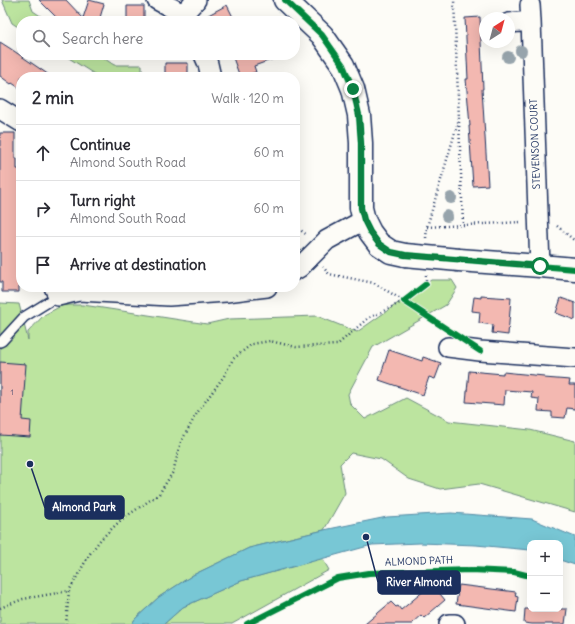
<!DOCTYPE html>
<html lang="en">
<head>
<meta charset="utf-8">
<style>
  :root { --surface:#fff; --page:#f2f2f3; --text:#2b2b33; --muted:#7c7c81; --line:#e1e1e2 }
  body { margin:0; font-family:Delius,sans-serif; background:var(--page); color:var(--text) }
  .controls { position:absolute; right:12px; bottom:12px; display:grid; overflow:hidden; border-radius:8px; box-shadow:0 4px 16px #0002 }
  .controls button { width:36px; height:36px; display:grid; place-items:center; padding:0; border:0; border-bottom:1px solid var(--line); background:var(--surface); color:var(--text); font:20px sans-serif }
  .compass { position:absolute; left:479px; top:12px; width:36px; height:36px; border-radius:50%; background:var(--surface); box-shadow:0 4px 16px #0002; rotate:36deg }
  .stop { position:absolute; width:12px; height:12px; margin:-9px; border:3px solid #0b8043; border-radius:50%; background:#fff }
  .stop.end { background:#0b8043; border-color:#fff; box-shadow:0 1px 4px #0008 }
  .list { margin:0; padding:0; list-style:none }
  h2 { display:flex; justify-content:space-between; align-items:center; height:52px; margin:0; padding:0 16px; font-size:17px }
  h2 small { font-size:13px; font-weight:400; color:var(--muted) }
  .list li { display:grid; grid-template-columns:26px 1fr auto; gap:12px; align-items:center; box-sizing:border-box; height:56px; padding:0 16px; border-top:1px solid var(--line) }
  .list b { display:block; font-size:15px; white-space:nowrap }
  .list p { margin:0; font-size:13px; white-space:nowrap; color:var(--muted) }
  .list em { font-size:13px; font-style:normal; color:var(--muted) }
  .icon { flex:none; width:22px; height:22px; fill:none; stroke:currentColor; stroke-width:2; stroke-linecap:round; stroke-linejoin:round }
  .map { position:relative; flex:none; width:575px; height:624px; overflow:hidden }
  .search { position:absolute; background:var(--surface); box-shadow:0 4px 16px #0002; left:16px; top:16px; width:284px; height:44px; display:flex; align-items:center; gap:10px; box-sizing:border-box; padding:0 14px; border-radius:16px; color:var(--muted); font-size:15px }
  .panel { position:absolute; background:var(--surface); box-shadow:0 4px 16px #0002; left:16px; top:72px; width:284px; height:220px; border-radius:16px }
  .map>svg:first-child { display:block }
  .green { fill:#bce49f; stroke:#6c8a7e }
  .water { fill:#78c7d5; stroke:#538aa5 }
  .building { fill:#f3b8b1; stroke:#1b2f5e }
  .lines { fill:none; stroke-linecap:round; stroke-linejoin:round }
  .service-casing { stroke:#1b2f5e; stroke-width:12 }
  .minor-casing { stroke:#1b2f5e; stroke-width:22 }
  .tertiary-casing { stroke:#1b2f5e; stroke-width:25 }
  .path { stroke:#1b2f5e; stroke-width:2.5; stroke-dasharray:1 3; stroke-linecap:butt }
  .service { stroke:#fdfcf7; stroke-width:9 }
  .minor { stroke:#fdfcf7; stroke-width:19 }
  .tertiary { stroke:#fdfcf7; stroke-width:22 }
  .tertiary-bridge-casing { stroke:#1b2f5e; stroke-width:25; stroke-linecap:butt }
  .tertiary-bridge { stroke:#fdfcf7; stroke-width:22 }
  .cycleway-casing { stroke:#fdfcf7; stroke-width:8 }
  .cycleway { stroke:#00873e; stroke-width:6 }
  .tree { fill:#97a4ac }
  .route { stroke:#0b8043; stroke-width:5 }
  .labels { text-anchor:middle; dominant-baseline:central; stroke-width:4; stroke-linejoin:round; paint-order:stroke }
  .number-label { font-size:8px; fill:#515173 }
  .street-label { font-size:10px; fill:#1b2f5e; stroke:#fdfcf7 }
  .leader { fill:none; stroke:#1b2f5e; stroke-width:1.5 }
  .callout-dot { fill:#1b2f5e; stroke:#fdfcf7; stroke-width:1.5 }
  .callout { fill:#1b2f5e; stroke:#1b2f5e; stroke-width:1.5 }
  .callout-label { font-size:11px; text-anchor:middle; font-weight:bold; fill:#fff }
</style>
</head>
<body>
<div class="map">
<svg width="575" height="624" viewBox="0 0 575 624">
  <rect width="100%" height="100%" fill="#fdfcf7"/>
  <filter id="ink" filterUnits="userSpaceOnUse"><feTurbulence type="fractalNoise" baseFrequency=".025" numOctaves="2"/><feDisplacementMap in="SourceGraphic" scale="8" xChannelSelector="R" yChannelSelector="G"/><feConvolveMatrix kernelMatrix="1 2 1 2 8 2 1 2 1" color-interpolation-filters="sRGB"/></filter>
  <g filter="url(#ink)">
    <path class="green" d="M2 0H29L33 11 48 21H21V29L12 23Z
      M64 55H99L114 65H142V77H99Z
      M431 280H452L457 288 446 305 373 347 348 394 350 404 365 419 406 398 449 421 530 430 575 441V512L479 484 440 489 409 479 381 459 351 453 340 464 345 493 324 530 249 548 193 575 159 597 135 619 132 624H0V303L19 304 28 340V332L44 315 63 305H83L207 324 229 319 317 316 357 332Z
      M322 558 329 570 232 624H164L183 607 241 581Z"/>
    <path class="water" d="M451 513 532 519 575 537V565L560 560V543H530V550L476 545 420 543 372 545 241 581 183 607 164 624H132L135 619 159 597 193 575 249 548 324 530 387 517Z"/>
    <path class="building" d="M39 0H66L83 18 89 0 104 4 99 21H60Z
      M227 5 235 21H199V20Z
      M127 6H144V21H127Z
      M480 17 483 89H482L488 185 473 186 469 126H470L466 79H468L465 18Z
      M0 42 11 49 52 77H21V89L12 83 11 84 0 76Z
      M232 55H279V57L254 66 256 72 240 77Z
      M165 63H188V77H165Z
      M0 133H15V159H17V169H21V279H19V292H2V282H0Z
      M481 296 511 298 508 335 492 333 493 325 479 323 480 312 472 311 474 297 481 298Z
      M561 298 575 303V320L556 313Z
      M389 350 422 361 423 357 441 363 435 379 429 377 423 395 379 380Z
      M0 362 26 364 22 420 31 421 30 437 0 435Z
      M469 371 503 374V372L544 376V378L570 380 569 385H575V409L567 408 565 418 552 417V412L538 411 539 399 531 398 532 392 505 390 504 405 466 402Z
      M432 584 445 600 424 618 421 615 412 623 413 624H365L391 602 396 607 398 606 401 610Z
      M459 585 516 592 515 596 518 597 516 612 456 604Z
      M525 609H567L565 624H532L524 623Z"/>
    <g class="lines">
      <g class="service-casing">
        <path id="service" d="M0 342 2 341 24 317 58 296"/>
      </g>
      <g class="minor-casing">
        <path id="minor" d="M157 0 183 14 188 21
          M530 5 531 21
          M183 14 196 0
          M509 23 531 21 540 266
          M204 55 208 64 211 77
          M0 109 21 122
          M295 270 300 267 327 240 364 220
          M54 287 58 296 79 291 169 296 226 292 267 287
          M448 347 480 351 575 358
          M449 624H455"/>
      </g>
      <g class="tertiary-casing">
        <path id="tertiary" d="M285 0 322 35 343 65 353 89 359 115 361 143V208L364 220 370 232 379 244 391 252 405 255
          M459 260 540 266 575 269"/>
      </g>
      <path class="path" d="M459 122 463 225
        M295 226 307 235
        M557 226 575 241
        M427 227 522 222
        M426 238 427 227 459 119 454 0
        M426 284V275
        M0 608 23 599 69 591
        M66 624 69 591 89 555 101 539 121 520 159 494 173 472 181 442 197 413 224 376 233 359 252 344 270 341 296 347 337 345 367 319 404 301 374 283 329 274 323 267"/>
      <use href="#service" class="service"/>
      <use href="#minor" class="minor"/>
      <use href="#tertiary" class="tertiary"/>
      <g class="tertiary-bridge-casing">
        <path id="tertiary-bridge" d="M405 255 459 260"/>
      </g>
      <use href="#tertiary-bridge" class="tertiary-bridge"/>
      <g class="cycleway-casing">
        <path id="cycleway" d="M285 0 322 35 343 65 353 89 359 115 361 143V208L364 220 370 232 379 244 391 252 405 255 540 266 575 269
          M426 284 404 301 480 351
          M247 624 338 578 369 573 471 570 514 572 530 576"/>
      </g>
      <use href="#cycleway" class="cycleway"/>
    </g>
    <g class="tree">
      <circle cx="521" cy="51" r="6"/>
      <circle cx="508" cy="57" r="6"/>
      <circle cx="451" cy="198" r="6"/>
      <circle cx="447" cy="216" r="6"/>
    </g>
  </g>
  <g class="lines" filter="url(#ink)">
    <path class="route" d="M353 89 359 115 361 143V208L364 220 370 232 379 244 391 252 405 255 540 266"/>
  </g>
  <g class="labels">
    <g class="number-label">
      <text x="12" y="392">1</text>
    </g>
    <g class="street-label">
      <text transform="translate(535 144) rotate(-92)">STEVENSON COURT</text>
      <text transform="translate(419 561) rotate(-2)">ALMOND PATH</text>
    </g>
  </g>
  <path class="leader" d="M30 464L45 508M366 537L378 582"/>
  <g class="callout-dot">
    <circle cx="30" cy="464" r="4"/>
    <circle cx="366" cy="537" r="4"/>
  </g>
  <g class="callout">
    <rect x="45" y="496" width="79" height="23" rx="4"/>
    <rect x="378" y="571" width="82" height="23" rx="4"/>
  </g>
  <g class="callout-label">
    <text x="84" y="511">Almond Park</text>
    <text x="419" y="586">River Almond</text>
  </g>
</svg>
<div class="controls">
<button>+</button>
<button>−</button>
</div>
<svg class="compass" viewBox="-18 -18 36 36"><path d="M0-13l5 13h-10z" fill="#e53935"/><path d="M0 13l5-13h-10z" fill="#7c7c81"/></svg>
<div class="stop" style="left:540px;top:266px"></div>
<div class="stop end" style="left:353px;top:89px"></div>
<div class="search"><svg class="icon" aria-label="search" viewBox="0 0 24 24"><circle cx="10" cy="10" r="6"/><path d="M15 15l6 6"/></svg>Search here</div>
<section class="panel">
<h2>2 min<small>Walk · 120 m</small></h2>
<ul class="list">
<li><svg class="icon" aria-label="ahead" viewBox="0 0 24 24"><path d="M12 20V5M6 11l6-6 6 6"/></svg><div><b>Continue</b><p>Almond South Road</p></div><em>60 m</em></li>
<li><svg class="icon" aria-label="right" viewBox="0 0 24 24"><path d="M7 20v-9h11M14 6l5 5-5 5"/></svg><div><b>Turn right</b><p>Almond South Road</p></div><em>60 m</em></li>
<li><svg class="icon" aria-label="arrive" viewBox="0 0 24 24"><path d="M6 21V4h12l-3 4 3 4H6"/></svg><div><b>Arrive at destination</b></div></li>
</ul>
</section>
</div>
</body>
</html>
